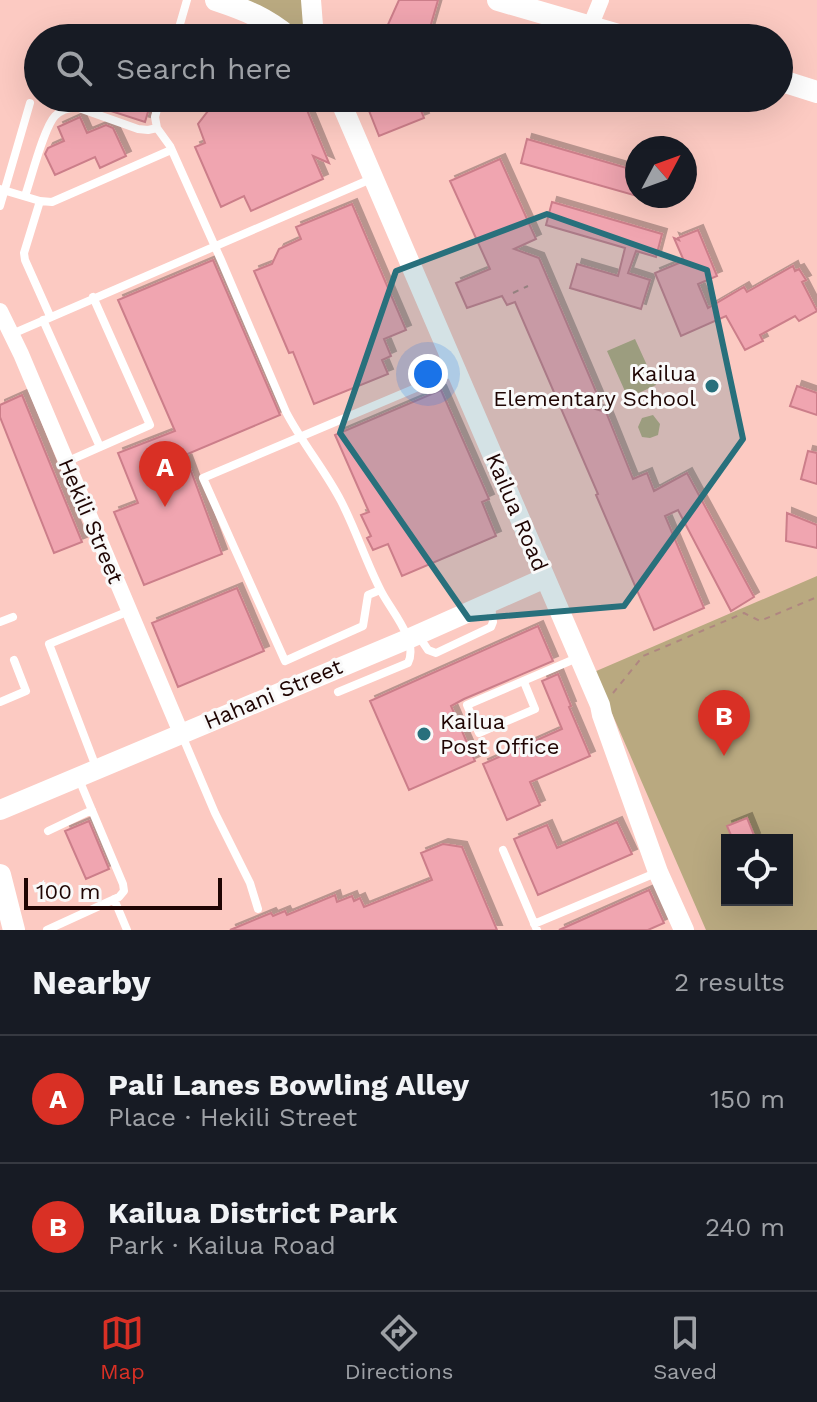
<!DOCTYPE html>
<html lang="en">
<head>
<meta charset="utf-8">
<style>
  :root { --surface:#171b24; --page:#20242c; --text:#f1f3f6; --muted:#9ea1a6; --line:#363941; --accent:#d93025 }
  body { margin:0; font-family:"Work Sans",sans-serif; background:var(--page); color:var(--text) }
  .controls { position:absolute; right:24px; bottom:24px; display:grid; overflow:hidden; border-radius:0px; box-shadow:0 8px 32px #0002 }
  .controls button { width:72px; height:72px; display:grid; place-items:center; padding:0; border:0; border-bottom:2px solid var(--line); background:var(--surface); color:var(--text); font:40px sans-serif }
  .compass { position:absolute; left:625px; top:136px; width:72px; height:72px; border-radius:50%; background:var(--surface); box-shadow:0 8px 32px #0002; rotate:49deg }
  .scale { position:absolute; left:24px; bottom:20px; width:198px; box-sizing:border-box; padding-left:8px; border:4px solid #1f0503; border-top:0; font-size:22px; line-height:28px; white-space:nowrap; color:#1f0503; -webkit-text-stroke:6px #f9f9f9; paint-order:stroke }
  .you { position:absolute; left:428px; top:374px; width:28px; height:28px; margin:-20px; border:6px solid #fff; border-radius:50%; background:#1a73e8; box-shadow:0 0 0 12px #1a73e833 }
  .badge { display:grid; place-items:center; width:52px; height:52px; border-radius:50%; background:var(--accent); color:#fff; font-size:26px; font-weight:700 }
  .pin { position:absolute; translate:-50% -66px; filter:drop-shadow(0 2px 4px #0008) }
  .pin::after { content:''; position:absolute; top:42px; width:28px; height:24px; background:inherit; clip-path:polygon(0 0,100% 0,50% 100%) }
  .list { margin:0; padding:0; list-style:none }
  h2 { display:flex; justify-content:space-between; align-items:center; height:104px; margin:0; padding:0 32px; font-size:34px }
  h2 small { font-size:26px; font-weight:400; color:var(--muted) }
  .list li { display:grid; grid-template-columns:52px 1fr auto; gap:24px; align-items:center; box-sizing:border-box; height:128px; padding:0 32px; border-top:2px solid var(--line) }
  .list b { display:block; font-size:30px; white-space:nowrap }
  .list p { margin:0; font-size:26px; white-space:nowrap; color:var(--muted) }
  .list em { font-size:26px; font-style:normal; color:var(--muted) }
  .icon { flex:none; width:44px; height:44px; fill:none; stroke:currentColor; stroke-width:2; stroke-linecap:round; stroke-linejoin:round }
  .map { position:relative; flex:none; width:817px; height:930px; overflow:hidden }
  .search { position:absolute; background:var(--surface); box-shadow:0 8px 32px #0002; left:24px; right:24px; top:24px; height:88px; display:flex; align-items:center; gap:20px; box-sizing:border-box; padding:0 28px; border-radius:44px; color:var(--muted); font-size:30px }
  .sheet { height:360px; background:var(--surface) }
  nav { display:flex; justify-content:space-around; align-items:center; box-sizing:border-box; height:112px; border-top:2px solid var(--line); background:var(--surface); font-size:22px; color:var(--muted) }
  nav a { display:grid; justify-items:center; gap:4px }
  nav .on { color:var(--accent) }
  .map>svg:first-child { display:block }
  .green { fill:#b9a980; fill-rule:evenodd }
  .building { fill:#f0a5b0; stroke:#cc7e8a; stroke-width:2; filter:url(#shadow) }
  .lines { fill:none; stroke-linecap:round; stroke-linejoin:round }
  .path { stroke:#af8680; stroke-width:2; stroke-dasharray:6 6; stroke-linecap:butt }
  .service { stroke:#fff; stroke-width:8 }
  .minor { stroke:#fff; stroke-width:16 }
  .tertiary { stroke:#fff; stroke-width:20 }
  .secondary { stroke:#fff; stroke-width:22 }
  .marked { fill:#28707c; fill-opacity:0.2; stroke:#28707c; stroke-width:6; stroke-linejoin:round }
  .poi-dot { fill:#28707c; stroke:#f9f9f9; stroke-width:3 }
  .labels { text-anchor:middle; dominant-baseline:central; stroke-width:6; stroke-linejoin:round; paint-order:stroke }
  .poi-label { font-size:22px; fill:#1f0503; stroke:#f9f9f9; text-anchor:end }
  .street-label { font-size:22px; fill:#1f0503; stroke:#f9f9f9 }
</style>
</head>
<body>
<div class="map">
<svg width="817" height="930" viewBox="0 0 817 930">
  <defs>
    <filter id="shadow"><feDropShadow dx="5" dy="-5" stdDeviation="0" flood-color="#0004"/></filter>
  </defs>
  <rect width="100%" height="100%" fill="#fccac2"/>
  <path class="green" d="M216 0H311L314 38H290Z
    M635 339 656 385 628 398 607 351Z
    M653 415 660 424 658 435 650 438 642 437 638 427 642 418Z
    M817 576V930H706L594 672ZM727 840H787V900H727Z"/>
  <path class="building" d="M399 0H438L427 38H382Z
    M77 98H152L145 122 77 100Z
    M218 98H302L329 163 313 156 323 179 251 211 244 196 221 207 195 147 205 143 198 124Z
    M364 98H416L424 118 379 136Z
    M80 117 87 133 106 125 113 128 126 156 100 168 95 157 55 175 45 154 48 148 64 141 58 127Z
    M527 139 637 171V196L521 163Z
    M500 159 536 239 514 249 539 258 600 401 595 409 606 412 633 479 647 473 654 491 687 473 754 597 731 611 678 510 665 516 704 608 654 630 596 495 598 494 515 302 507 305 502 296 467 308 456 283 490 269 450 181Z
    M552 202 662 234 656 257 636 251 628 273 650 280 641 309 570 288 577 264 618 276 625 248 546 225Z
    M352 204 406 330 384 339 391 356 382 360 388 374 314 404 293 352 289 353 254 271 272 264 279 249 301 239 296 227Z
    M698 230 717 276 698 284 708 308 744 287 747 292 793 266 795 271 799 269 806 280 802 282 817 311 799 321 795 316 760 335 763 341 745 350 726 316 681 336 655 273 684 261 674 238 679 240 678 238Z
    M213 260 280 415 185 455 222 554 144 585 114 512 138 503 118 453 175 431 118 300Z
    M797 386 817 393V415L790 406Z
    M441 390 489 499 482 502 496 536 402 576 388 544 373 550 367 538 371 536 361 515 369 512 335 435Z
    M22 395 82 542 54 553 0 417V405Z
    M808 451 817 453V484L801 479Z
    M787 513 817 525V548L786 541Z
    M237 588 264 651 178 687 152 623Z
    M538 626 553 661 464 699 451 706 475 761 409 790 370 701Z
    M558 674 571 706 569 707 590 756 530 782 540 805 507 820 483 764 562 729 542 681Z
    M747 818 755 838 749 840H733L727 826Z
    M89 821 109 869 86 879 65 831Z
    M617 822 632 854 538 895 514 839 547 825 557 848Z
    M443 844 462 847 497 930H230L271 913 273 916 285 911 287 915 335 895 337 902 352 896 354 901 360 898 364 907 432 880 421 853Z
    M649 890 664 923 648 930H559Z"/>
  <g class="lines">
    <path class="path" d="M513 293 528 286
      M613 693 643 656 744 613 760 621 817 597"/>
    <path class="service" d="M176 38 187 0
      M160 98 155 117 157 128 170 146 221 260 286 412C302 443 325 470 341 501 356 530 366 562 381 591 391 611 419 641 408 663L338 692
      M0 189 40 201 24 253 25 260 50 316
      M25 196C31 179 44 127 55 116 62 109 70 107 79 108L138 129 148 130 157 128
      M40 201 52 202 171 150
      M0 206 30 103
      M43 320 100 447
      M12 334 371 179
      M66 462 150 425 93 297
      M380 590 368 595 363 626 285 661 203 478 456 371
      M0 622 13 617
      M418 635 428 650 436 653 491 627 493 622 491 605
      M524 682 535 709 479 733 467 705 577 658
      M0 702 26 691 14 660
      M181 733 215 813 250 883 258 909
      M96 767 49 644 129 611
      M48 831 92 810
      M503 850 537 930
      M114 899 127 930
      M534 924 658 872
      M47 930 119 897 124 891 123 884 78 777"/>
    <path class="minor" d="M590 27 601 0
      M0 311 21 354 181 733"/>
    <path class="tertiary" d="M311 0 314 38
      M339 98 600 705 602 715 658 872 684 930
      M0 810 408 639 545 578"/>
    <path class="secondary" d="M216 0C246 10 266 18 290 38
      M498 0 629 38
      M779 80 817 92
      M0 875 14 930"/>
  </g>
  <path class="marked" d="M547 214 707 270 743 439 624 606 469 619 340 433 396 271Z"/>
  <g class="poi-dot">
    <circle cx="712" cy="386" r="8"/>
    <circle cx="424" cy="734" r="8"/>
  </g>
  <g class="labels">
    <g class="poi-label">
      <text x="696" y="373">Kailua<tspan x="696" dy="25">Elementary School</tspan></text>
      <text x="440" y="721" text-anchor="start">Kailua<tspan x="440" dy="25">Post Office</tspan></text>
    </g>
    <g class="street-label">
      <text transform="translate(517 512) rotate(67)">Kailua Road</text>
      <text transform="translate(91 521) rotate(67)">Hekili Street</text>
      <text transform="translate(273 694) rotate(-23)">Hahani Street</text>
    </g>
  </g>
</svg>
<div class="controls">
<button><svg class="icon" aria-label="locate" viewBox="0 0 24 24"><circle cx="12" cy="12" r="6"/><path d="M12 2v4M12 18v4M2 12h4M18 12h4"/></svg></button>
</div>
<svg class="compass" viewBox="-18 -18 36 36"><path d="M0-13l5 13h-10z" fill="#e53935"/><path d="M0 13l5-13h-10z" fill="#9ea1a6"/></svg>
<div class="scale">100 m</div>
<div class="you"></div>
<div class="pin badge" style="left:165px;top:507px">A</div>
<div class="pin badge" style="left:724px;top:756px">B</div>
<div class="search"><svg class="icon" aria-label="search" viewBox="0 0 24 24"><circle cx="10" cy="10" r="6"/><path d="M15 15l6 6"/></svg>Search here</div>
</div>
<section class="sheet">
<h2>Nearby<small>2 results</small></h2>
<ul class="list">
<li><span class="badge">A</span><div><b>Pali Lanes Bowling Alley</b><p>Place · Hekili Street</p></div><em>150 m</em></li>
<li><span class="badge">B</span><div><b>Kailua District Park</b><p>Park · Kailua Road</p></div><em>240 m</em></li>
</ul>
</section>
<nav>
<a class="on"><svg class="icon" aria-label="map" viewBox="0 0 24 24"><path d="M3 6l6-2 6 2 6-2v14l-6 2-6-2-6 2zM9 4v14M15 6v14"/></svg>Map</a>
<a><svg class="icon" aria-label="directions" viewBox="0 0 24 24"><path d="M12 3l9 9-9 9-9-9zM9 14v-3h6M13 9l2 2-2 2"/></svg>Directions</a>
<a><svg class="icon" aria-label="saved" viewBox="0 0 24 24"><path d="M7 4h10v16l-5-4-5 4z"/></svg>Saved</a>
</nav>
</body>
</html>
